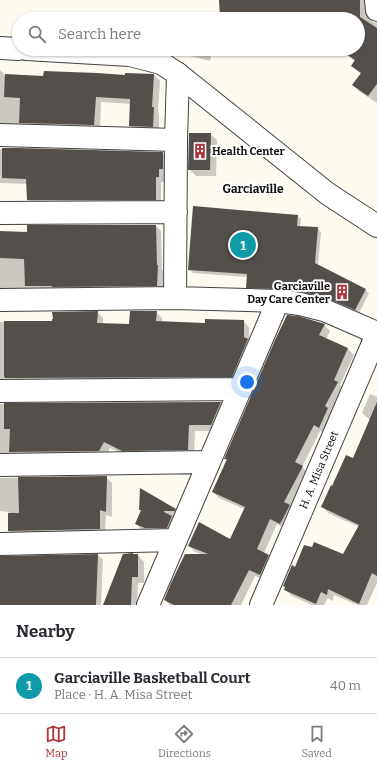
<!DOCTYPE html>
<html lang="en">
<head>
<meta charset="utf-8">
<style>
  :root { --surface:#fff; --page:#f7f7f7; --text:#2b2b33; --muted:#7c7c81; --line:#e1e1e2; --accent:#ae363b }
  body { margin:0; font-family:Bitter,serif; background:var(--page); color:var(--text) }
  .you { position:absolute; left:247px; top:382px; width:14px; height:14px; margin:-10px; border:3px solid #fff; border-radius:50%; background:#1a73e8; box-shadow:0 0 0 6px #1a73e833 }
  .badge { display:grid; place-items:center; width:26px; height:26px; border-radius:50%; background:var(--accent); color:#fff; font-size:13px; font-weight:700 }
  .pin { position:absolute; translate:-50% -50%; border:2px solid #fff; box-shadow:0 1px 4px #0006 }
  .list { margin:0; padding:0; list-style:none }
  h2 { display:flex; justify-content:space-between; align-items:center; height:52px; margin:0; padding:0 16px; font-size:17px }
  h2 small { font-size:13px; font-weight:400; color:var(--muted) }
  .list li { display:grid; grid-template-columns:26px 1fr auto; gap:12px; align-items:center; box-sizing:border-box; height:56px; padding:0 16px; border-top:1px solid var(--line) }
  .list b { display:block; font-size:15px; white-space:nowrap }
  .list p { margin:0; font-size:13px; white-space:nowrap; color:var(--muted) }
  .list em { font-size:13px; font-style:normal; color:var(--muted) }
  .icon { flex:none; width:22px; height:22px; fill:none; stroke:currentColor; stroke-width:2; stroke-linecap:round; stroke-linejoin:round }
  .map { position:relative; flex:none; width:377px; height:605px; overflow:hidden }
  .search { position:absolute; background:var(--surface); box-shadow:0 1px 3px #0004; left:12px; right:12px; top:12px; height:44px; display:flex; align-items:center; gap:10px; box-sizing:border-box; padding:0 14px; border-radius:22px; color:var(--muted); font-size:15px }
  .sheet { height:108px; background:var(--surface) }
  nav { display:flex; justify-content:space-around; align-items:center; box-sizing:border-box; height:56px; border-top:1px solid var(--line); background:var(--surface); font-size:11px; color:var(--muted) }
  nav a { display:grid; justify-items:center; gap:2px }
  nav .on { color:var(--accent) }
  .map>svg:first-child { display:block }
  .shadow { fill:#0003 }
  .building { fill:#554f4b }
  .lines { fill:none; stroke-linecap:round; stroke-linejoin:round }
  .minor-casing { stroke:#414141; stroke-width:24 }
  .tertiary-casing { stroke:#414141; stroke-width:24 }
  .minor { stroke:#fff; stroke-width:22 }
  .tertiary { stroke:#fff; stroke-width:22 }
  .labels { text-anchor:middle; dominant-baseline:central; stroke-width:4; stroke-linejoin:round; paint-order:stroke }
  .poi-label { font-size:11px; font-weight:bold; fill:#0e0e0e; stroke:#fff; text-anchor:start }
  .street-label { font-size:11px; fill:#0e0e0e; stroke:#fff }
  .neighbourhood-label { font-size:12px; font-weight:bold; fill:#0e0e0e; stroke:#fff }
</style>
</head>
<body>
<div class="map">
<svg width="377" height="605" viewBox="0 0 377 605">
  <rect width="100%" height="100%" fill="#fdfbf0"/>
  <path class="shadow" d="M220 0H370V18L372 22 377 23V103L360 92 353 85 361 74 352 66 355 61 338 49H358V19H221Z
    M189 49H213L210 61 191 56 188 53Z
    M0 70 4 74V75L44 77 154 75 160 81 158 112 159 114V132L136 131 130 126 131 104 101 102 100 130 0 129Z
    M210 134 217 140 216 176H196L189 169Z
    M0 149 163 153 169 159V175H165V182H161V205L33 206 28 200 27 184 0 183Z
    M297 216 301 219 300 227 317 228 321 232 318 266 365 290 369 293 359 313 333 302 307 295 250 290 247 287 248 277 193 273 189 269Z
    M156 226 161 231 162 270 163 271V291H0V232L28 233Z
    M97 312 103 318V324L130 325 156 312 162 318V322L206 324 243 321 249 327V342L238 382 0 386V322H53Z
    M324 325 330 331 326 339 347 348 354 355 340 385 343 389 331 412 333 415 325 433 320 431 302 467 308 473 286 529 277 524 264 553 268 556 275 562 266 581 255 576 241 605H170L165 600 204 555 195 552 189 546 230 541 244 509 219 498 213 492 227 461 225 459Z
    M370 394 377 397V583L367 605H357L334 595 333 601 328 598 324 605H312L292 596 285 589 295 568 344 555 359 527 328 513 322 506 332 487 354 459 370 420 362 413Z
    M221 403 227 408 217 431H195L194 455 128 456 110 448 105 457 0 460V404Z
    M106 477 112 483V517L106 515 105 535 15 537 9 531V512L0 511V478Z
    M140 509H175L181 516V517H172L178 523 174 534 142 530 136 524 141 511Z
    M98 555 103 560 101 605H0V557Z
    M138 555 144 562V583H138L137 605H104Z"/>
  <path class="building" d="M219 0H360V17L377 28V84L368 96 352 85 361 73 351 66 355 60 339 49H358V19H220Z
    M44 71 97 73 125 75V73L154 74 152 107H154L153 127 129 126 130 99 96 97 94 125 19 123 20 98 4 97 5 74 43 76Z
    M189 133H211L210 170H188Z
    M2 148H18L163 152V169H159V177H156V200H27L26 179 2 178Z
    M193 206 298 215 297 226 318 227 315 263 366 289 355 310 329 299 303 292 278 289 246 288 247 274 188 270Z
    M27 225H156L157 265H158L157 286 52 287V286H25L24 259 0 258V231L27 232Z
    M98 311 97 323 129 324 130 311H157L156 321 205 323V319L244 320V337L248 339 232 377 5 378V377H4V321H52V319H53L52 312Z
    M287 315 298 316 325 324 319 335 348 348 334 380 338 382 325 406 328 408 319 428 314 425 295 462 303 466 284 502 290 505 280 524 270 519 257 549 269 555 260 575 249 570 231 605H174L164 600 171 583 185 554H208L188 546 199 522 230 539 245 507 212 492 227 459H224L275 340Z
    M221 402 211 425H189L188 450 122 451 104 442 99 451 9 452 10 429H4V403Z
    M377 402V576L372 573 359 604 328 589 327 595 321 592 316 604 284 590 285 587 283 586 292 565 295 567 304 545 312 547 314 542 343 554 359 525 321 507 331 485 332 486 346 455 353 458Z
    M107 476 106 512 100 510V529L8 531V513H19L18 477Z
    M140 488 176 509 175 511H164V512L172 516 167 528H145L135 524 141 510H139Z
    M133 553V554H138V577H132L131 605H103L123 554Z
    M98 554 96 605H0V556Z"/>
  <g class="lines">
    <g class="minor-casing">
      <path id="minor" d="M376 0 377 10
        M0 135 176 140
        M0 213 176 212
        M175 298 176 140 178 74
        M0 300 175 298 278 301 300 304 324 310 377 333
        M0 391 241 389
        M0 465 209 462
        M0 544 176 540
        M148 605 278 301"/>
    </g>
    <g class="tertiary-casing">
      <path id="tertiary" d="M0 48 19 49
        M26 49 130 55 161 63 178 74 328 194 377 226
        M261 605 377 334"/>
    </g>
    <use href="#minor" class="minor"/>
    <use href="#tertiary" class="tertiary"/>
  </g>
  <defs>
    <g id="building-bare" transform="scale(1.2)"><path d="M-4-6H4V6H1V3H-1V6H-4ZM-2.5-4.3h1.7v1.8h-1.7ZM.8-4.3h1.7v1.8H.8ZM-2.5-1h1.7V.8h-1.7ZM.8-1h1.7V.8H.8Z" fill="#ae363b" stroke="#fff" stroke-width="2.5" paint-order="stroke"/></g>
  </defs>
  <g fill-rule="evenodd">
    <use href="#building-bare" x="200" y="151"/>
    <use href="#building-bare" x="342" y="292"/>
  </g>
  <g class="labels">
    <g class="poi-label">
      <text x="212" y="151">Health Center</text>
      <text x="330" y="286" text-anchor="end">Garciaville<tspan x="330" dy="13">Day Care Center</tspan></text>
    </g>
    <g class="street-label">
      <text transform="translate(319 470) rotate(-67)">H. A. Misa Street</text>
    </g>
    <g class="neighbourhood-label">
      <text x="253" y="189">Garciaville</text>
    </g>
  </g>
</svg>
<div class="you"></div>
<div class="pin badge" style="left:243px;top:245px;background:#0f9aa8">1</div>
<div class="search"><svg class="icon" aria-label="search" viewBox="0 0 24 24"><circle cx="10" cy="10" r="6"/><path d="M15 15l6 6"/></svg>Search here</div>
</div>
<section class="sheet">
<h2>Nearby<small></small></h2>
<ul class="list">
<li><span class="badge" style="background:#0f9aa8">1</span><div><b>Garciaville Basketball Court</b><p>Place · H. A. Misa Street</p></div><em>40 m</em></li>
</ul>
</section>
<nav>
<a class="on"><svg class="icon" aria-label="map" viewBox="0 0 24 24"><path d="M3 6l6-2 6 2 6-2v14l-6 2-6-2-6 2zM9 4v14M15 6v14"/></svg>Map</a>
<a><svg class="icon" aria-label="directions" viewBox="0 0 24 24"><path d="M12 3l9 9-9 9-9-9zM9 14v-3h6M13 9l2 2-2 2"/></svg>Directions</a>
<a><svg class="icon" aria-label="saved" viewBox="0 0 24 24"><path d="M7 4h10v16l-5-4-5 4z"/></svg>Saved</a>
</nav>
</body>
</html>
